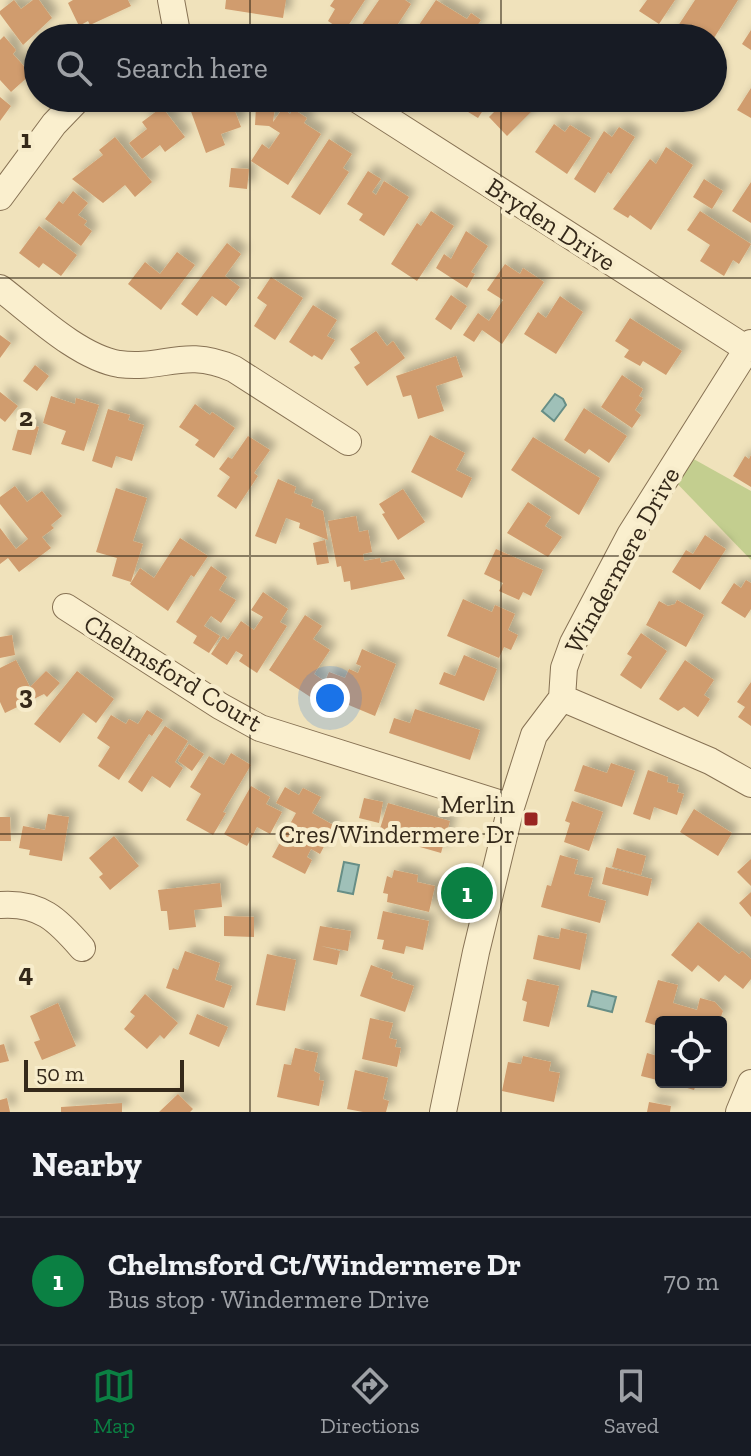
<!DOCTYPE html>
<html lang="en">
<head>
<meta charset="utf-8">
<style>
  :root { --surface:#171b24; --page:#20242c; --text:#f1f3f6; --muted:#9ea1a6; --line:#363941; --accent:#0b8043 }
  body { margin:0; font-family:"Zilla Slab",serif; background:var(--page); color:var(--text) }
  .controls { position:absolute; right:24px; bottom:24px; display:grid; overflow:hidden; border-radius:8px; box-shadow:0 2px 6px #0004 }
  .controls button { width:72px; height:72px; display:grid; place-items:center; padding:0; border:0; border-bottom:2px solid var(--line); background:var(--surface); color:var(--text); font:40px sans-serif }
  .scale { position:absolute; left:24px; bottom:20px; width:160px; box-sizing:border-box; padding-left:8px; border:4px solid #35291a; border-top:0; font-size:22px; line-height:28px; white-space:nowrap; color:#35291a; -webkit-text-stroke:6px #f7eccb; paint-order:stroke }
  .you { position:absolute; left:330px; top:698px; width:28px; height:28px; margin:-20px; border:6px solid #fff; border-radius:50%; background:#1a73e8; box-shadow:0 0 0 12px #1a73e833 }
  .badge { display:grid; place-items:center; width:52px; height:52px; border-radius:50%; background:var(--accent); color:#fff; font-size:26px; font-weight:700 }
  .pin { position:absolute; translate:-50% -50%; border:4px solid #fff; box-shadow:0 2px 8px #0006 }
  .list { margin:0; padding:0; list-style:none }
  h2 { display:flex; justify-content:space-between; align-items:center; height:104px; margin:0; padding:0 32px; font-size:34px }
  h2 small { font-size:26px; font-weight:400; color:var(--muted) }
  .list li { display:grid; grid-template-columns:52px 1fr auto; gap:24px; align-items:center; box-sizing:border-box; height:128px; padding:0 32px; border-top:2px solid var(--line) }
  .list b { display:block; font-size:30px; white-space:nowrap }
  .list p { margin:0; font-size:26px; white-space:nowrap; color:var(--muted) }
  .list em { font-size:26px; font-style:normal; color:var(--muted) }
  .icon { flex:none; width:44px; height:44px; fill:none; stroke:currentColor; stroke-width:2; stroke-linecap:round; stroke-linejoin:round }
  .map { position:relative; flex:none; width:751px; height:1112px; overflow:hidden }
  .search { position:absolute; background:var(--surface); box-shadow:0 2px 6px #0004; left:24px; right:24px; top:24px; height:88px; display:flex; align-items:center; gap:20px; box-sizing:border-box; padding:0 28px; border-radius:44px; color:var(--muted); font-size:30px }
  .sheet { height:232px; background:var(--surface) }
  nav { display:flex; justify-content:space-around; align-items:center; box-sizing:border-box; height:112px; border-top:2px solid var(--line); background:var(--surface); font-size:22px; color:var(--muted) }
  nav a { display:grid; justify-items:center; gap:4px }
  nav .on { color:var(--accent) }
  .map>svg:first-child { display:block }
  .green { fill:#c3ce8f }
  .water { fill:#9fc0b8; stroke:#678e86; stroke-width:2 }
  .building { fill:#d09c6e; filter:url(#shadow) }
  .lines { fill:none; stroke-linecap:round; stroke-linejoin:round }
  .minor-casing { stroke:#877254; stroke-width:28 }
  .minor { stroke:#faefce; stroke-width:26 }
  .grid { fill:none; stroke:#35291a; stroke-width:2; stroke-opacity:0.55 }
  .poi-dot { fill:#992622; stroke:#f7eccb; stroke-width:3 }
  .labels { text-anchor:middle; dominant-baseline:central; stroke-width:8; stroke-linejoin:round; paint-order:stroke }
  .street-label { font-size:26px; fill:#35291a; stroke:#f7eccb }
  .poi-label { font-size:26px; fill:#35291a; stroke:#f7eccb; text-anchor:end }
  .grid-label { font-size:26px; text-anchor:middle; font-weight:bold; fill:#35291a; stroke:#f7eccb; stroke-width:8; stroke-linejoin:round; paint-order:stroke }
</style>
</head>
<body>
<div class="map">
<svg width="751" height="1112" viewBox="0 0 751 1112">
  <defs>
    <filter id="shadow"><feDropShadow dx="7" dy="-7" stdDeviation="4" flood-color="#0004"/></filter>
  </defs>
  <rect width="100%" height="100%" fill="#f0e2bb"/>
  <path class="green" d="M681 452 751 491V560L667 473Z"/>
  <path class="water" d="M555 394 563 399 566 405 554 421 542 411Z
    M344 862 359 865 353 894 338 891Z
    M592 991 616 997 612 1012 588 1006Z"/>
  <path class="building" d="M14 0 21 9 33 0H39L52 18 23 45 0 14V11Z
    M73 0H128L131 6 90 25 88 21 79 26 68 3Z
    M226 0H286L283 18 225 9Z
    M334 0H365L344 32 328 21 335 9 330 6Z
    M379 0H405L411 4 394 30 398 33 395 38H359L355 35Z
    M436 0 467 19 471 13 481 20 469 38H451L447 35 445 38H410Z
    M647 0H675L659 24 639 11Z
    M695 0H738L714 38H676L672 35Z
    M751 30V50L742 44Z
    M4 36 16 50 13 54 31 74 11 92 0 80V40Z
    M751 88V118L737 110Z
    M0 97 11 106 0 121Z
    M210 98 214 109 232 103 241 127 221 134 225 145 206 153 189 106Z
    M459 98H491L478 118 455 104Z
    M508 98H545L507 136 489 117Z
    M256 106 275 107 273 122 283 108 290 114 293 109 307 118 304 123 321 134 288 185 251 161 262 144 269 149 280 133 269 126 255 125Z
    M162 107 185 137 165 152 160 145 142 159 129 143 147 129 142 122Z
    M554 124 565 132 570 125 591 138 567 174 535 152Z
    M619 127 635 137 611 174 608 172 595 193 574 179 604 131 612 137Z
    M115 137 152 182 135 197 125 185 103 203 72 179 103 155 99 150Z
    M329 139 352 154 343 168 349 172 320 215 291 197Z
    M666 147 693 165 651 230 630 215 628 218 613 209 650 159 656 164Z
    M231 168 249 169 247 189 229 187Z
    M368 171 381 179 372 192 376 195 384 181 409 197 384 236 359 220 363 214 347 204Z
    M704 179 723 191 712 209 693 197Z
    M751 182V223L732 211Z
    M73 191 88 203 78 215 87 221 84 225 92 231 81 246 45 219 59 201 63 204Z
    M431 211 454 226 417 281 391 264 417 223 421 226Z
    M700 211 751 244 739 264 733 260 724 276 700 261 710 245 687 230Z
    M39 226 77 255 61 276 43 263 39 268 19 253Z
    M466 231 488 246 471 272 475 274 467 288 436 268 444 254 451 259Z
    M227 243 241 254 225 276 240 287 226 306 212 296 197 316 181 304Z
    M177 252 195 265 161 310 128 284 145 262 160 274Z
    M505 264 520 274 523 268 544 282 502 344 482 330 474 342 463 335 478 313 489 321 503 300 487 290Z
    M271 277 303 298 275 340 254 326 267 305 257 298Z
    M451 295 467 306 451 330 435 319Z
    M560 296 583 312 556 354 524 334 538 312 546 318Z
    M313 305 337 320 327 336 335 340 322 360 314 355 312 357 289 342Z
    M630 318 682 351 666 375 643 361 640 366 624 357 629 350 615 341Z
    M376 331 387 346 393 341 405 358 367 386 354 367 360 363 350 349Z
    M0 335 11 343 0 358Z
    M456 356 463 377 436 386 444 411 418 419 411 395 403 397 396 376Z
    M35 365 49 376 37 391 23 381Z
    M622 375 643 389 639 396 643 398 635 410 641 415 632 428 601 407Z
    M0 392 18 406 5 422 0 418Z
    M51 396 75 404 76 398 99 405 84 451 61 444 66 431 43 423Z
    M195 404 210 415 212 412 235 428 214 458 195 445 199 440 179 427Z
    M584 408 627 436 609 463 589 449 585 454 564 440Z
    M108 409 130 415 128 420 144 425 132 461 116 456 112 468 92 461Z
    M20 422 39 427 31 455 12 450Z
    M430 435 465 453 456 470 472 478 462 498 411 472Z
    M248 436 270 450 254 473 258 476 236 509 217 496 230 477 219 469 228 457 232 459Z
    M533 437 600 478 579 515 511 470Z
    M751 455V487L733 476 745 456 749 459Z
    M278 479 296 487 294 493 313 500 311 506 323 511 328 540 299 528 300 523 286 518 276 544 255 536Z
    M15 486 27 502 42 491 62 516 51 525 54 528 42 537 51 548 19 572 8 558 0 564V528L16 549 28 539 0 504V497Z
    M116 488 147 498 133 541 143 544 131 582 112 576 117 558 96 552Z
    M403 489 425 522 398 540 382 514 385 513 379 504Z
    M528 502 551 517 545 526 562 537 548 557 507 533Z
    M356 516 359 532 368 530 372 552 363 554 364 561 380 558 381 563 394 560 405 579 351 590 350 581 344 582 341 566 337 567 328 521Z
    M705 535 726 549 700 590 672 572 686 550 693 554Z
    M180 538 208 556 194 577 191 575 168 611 130 584 140 568 154 578Z
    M325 540 329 563 317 565 313 543Z
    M496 549 543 570 531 596 523 592 519 600 499 591 503 583 484 574Z
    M211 566 227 577 219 590 236 600 221 623 211 616 204 626 220 636 209 653 193 643 197 636 176 622Z
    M746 580 751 583V609L745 618 721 603 734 583 741 588Z
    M263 592 288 609 280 622 287 626 257 673 239 661 243 655 236 651 227 665 211 654 223 636 228 640 241 621 254 630 263 617 251 610Z
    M463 599 492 612 495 605 515 614 508 630 518 635 511 650 504 647 499 658 447 636Z
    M677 600 704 615 686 647 646 625 659 601 668 606 675 604Z
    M305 615 322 626 313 639 330 650 314 674 323 680 312 698 269 670Z
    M641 633 667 651 641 689 620 675 632 657 627 654Z
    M12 635 15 655 0 658V637Z
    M362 649 396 664 375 716 320 693 329 672 345 678 349 669 358 673 361 666 356 664Z
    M464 655 497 669 484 701 439 684 444 672 455 676Z
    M16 660 30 687 46 671 60 683 47 697 44 694 5 713 0 702V668Z
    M685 660 714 680 704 695 710 699 698 717 684 707 678 711 659 699Z
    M77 671 114 699 96 723 83 713 60 743 34 724Z
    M751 682V726L738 717 745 707 737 702Z
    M415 709 480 730 470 760 389 733 394 718 410 723Z
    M147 710 163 720 152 736 149 734 119 780 98 766 110 747 97 738 111 715 126 724 129 719 138 724Z
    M165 726 188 741 175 762 183 768 170 788 152 776 142 792 128 782Z
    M189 744 204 754 192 771 178 761Z
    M231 753 251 765 223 812 226 813 213 835 186 820 201 794 190 787 209 756 224 765Z
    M611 763 635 771 622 807 574 791 583 765 607 773Z
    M648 770 668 777 667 782 679 785 677 792 684 794 677 815 654 807 650 820 633 814Z
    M251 786 270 797 266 804 282 812 270 834 257 827 247 846 224 834Z
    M285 787 299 795 303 788 321 797 312 813 335 826 320 854 311 849 307 857 312 860 305 874 272 857 296 813 276 803Z
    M364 798 383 802 379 823 359 818Z
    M572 801 603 812 589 851 564 842 570 823 565 821Z
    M388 803 450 821 441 853 378 835Z
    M694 809 732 833 718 856 680 832Z
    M48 814 69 817 62 861 29 855 30 850 19 848 23 826 45 830Z
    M0 817H10L11 841H0Z
    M114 836 139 866 110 890 99 877 103 874 89 858Z
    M617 848 646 856 641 875 612 867Z
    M560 855 578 860 574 874 593 878 588 896 606 901 600 923 541 907 547 885 551 886Z
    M751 859V886L737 872Z
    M606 867 652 879 648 896 602 884Z
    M394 870 418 875 417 882 435 886 429 912 387 902 388 894 383 893 387 876 392 878Z
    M220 883 222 907 194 910 196 927 169 930 167 911H161L158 890Z
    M751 892V917L739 903Z
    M383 911 429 921 423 950 406 946 404 954 382 949 384 940 377 939Z
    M224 916 254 917V937L224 936Z
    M698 922 739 954 742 951 751 959V979L743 989 725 975 719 982 698 965 692 972 671 955Z
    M320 926 351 931 348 951 321 946 340 951 337 965 313 960Z
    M561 928 587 934 580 970 533 959 538 935 559 939Z
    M185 951 220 963 215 980 232 986 224 1008 166 988 173 968 178 970Z
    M267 954 296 960 285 1011 256 1005Z
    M371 965 393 973 391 978 414 986 405 1012 360 996Z
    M527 979 559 986 549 1027 523 1021 527 1002 522 1000Z
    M658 980 678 985 673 1003 697 1010 700 998 715 1002 723 1011 719 1022H661V1027L645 1022Z
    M145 994 178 1023 164 1039 160 1035 147 1049 124 1029 135 1016 130 1012Z
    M58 1003 76 1046 42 1060 34 1042 40 1040 30 1016Z
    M197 1014 228 1027 219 1047 189 1034Z
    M370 1018 393 1023 389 1038 397 1040 395 1047 401 1048 397 1067 362 1059Z
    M4 1044 9 1061 0 1063V1045Z
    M295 1048 318 1053 314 1071 320 1074 319 1080 324 1081 319 1106 277 1097 284 1064 291 1065Z
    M647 1053 661 1057V1081L641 1076Z
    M523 1056 551 1062 549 1071 560 1073 554 1102 502 1091 508 1062 521 1064Z
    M355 1070 388 1078 383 1099 389 1101 386 1112H363L347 1109Z
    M667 1082H697L694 1090Z
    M178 1094 193 1109 190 1112H159Z
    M7 1098 10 1112H0V1100Z
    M649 1102 671 1106 670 1112H647Z
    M122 1103V1112H61V1107Z"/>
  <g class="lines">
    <g class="minor-casing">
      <path id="minor" d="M171 0 178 38
        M355 98 747 349
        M0 197 54 124 79 98
        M0 288C33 313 78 357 119 364 164 370 184 347 234 369L348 442
        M66 607 220 706 260 728 511 807
        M562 698 710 761 751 784
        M0 905C40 902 58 920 82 948
        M443 1112 476 952 511 807 534 735 562 698 564 668 573 643 630 535 751 343
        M739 1112 751 1083"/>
    </g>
    <use href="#minor" class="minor"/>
  </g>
  <path class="grid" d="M250 0V38M501 0V38M250 98V1112M501 98V1112M0 278H751M0 556H751M0 834H751"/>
  <rect class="poi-dot" x="523" y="811" width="16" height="16" rx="4"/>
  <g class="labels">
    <g class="street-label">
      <text transform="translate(551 224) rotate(33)">Bryden Drive</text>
      <text transform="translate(622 560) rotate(-61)">Windermere Drive</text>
      <text transform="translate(173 673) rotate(31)">Chelmsford Court</text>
    </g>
    <g class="poi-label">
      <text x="515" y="804">Merlin<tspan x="515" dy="30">Cres/Windermere Dr</tspan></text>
    </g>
  </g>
  <g class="grid-label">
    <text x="26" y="148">1</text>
    <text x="26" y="426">2</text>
    <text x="26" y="704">3</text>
    <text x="26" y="982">4</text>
  </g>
</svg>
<div class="controls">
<button><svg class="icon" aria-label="locate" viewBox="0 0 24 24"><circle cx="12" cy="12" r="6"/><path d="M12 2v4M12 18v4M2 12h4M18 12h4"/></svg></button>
</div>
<div class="scale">50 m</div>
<div class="you"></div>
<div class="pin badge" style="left:467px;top:893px">1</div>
<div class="search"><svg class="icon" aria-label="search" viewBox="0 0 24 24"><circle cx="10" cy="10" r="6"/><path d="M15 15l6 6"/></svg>Search here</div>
</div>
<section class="sheet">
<h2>Nearby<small></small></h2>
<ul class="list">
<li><span class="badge">1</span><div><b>Chelmsford Ct/Windermere Dr</b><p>Bus stop · Windermere Drive</p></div><em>70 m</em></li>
</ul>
</section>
<nav>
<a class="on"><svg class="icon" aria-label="map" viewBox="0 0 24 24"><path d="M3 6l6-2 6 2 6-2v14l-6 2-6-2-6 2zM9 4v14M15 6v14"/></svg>Map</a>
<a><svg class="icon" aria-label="directions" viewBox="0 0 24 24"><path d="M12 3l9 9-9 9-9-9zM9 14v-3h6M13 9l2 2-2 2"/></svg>Directions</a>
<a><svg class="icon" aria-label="saved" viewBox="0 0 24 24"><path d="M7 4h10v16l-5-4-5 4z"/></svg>Saved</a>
</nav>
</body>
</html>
